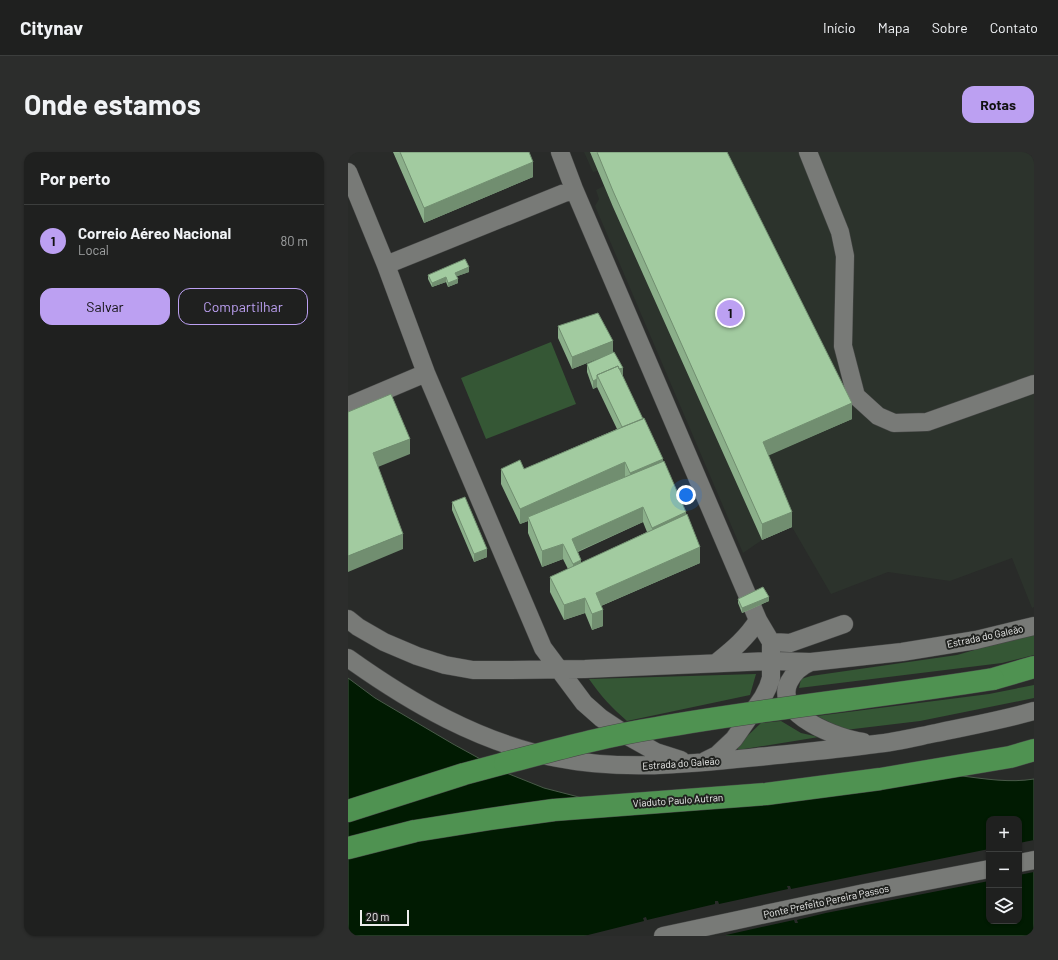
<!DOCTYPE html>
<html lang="pt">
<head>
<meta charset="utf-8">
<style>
  :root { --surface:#1f201f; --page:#2c2d2c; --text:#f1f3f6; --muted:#a1a3a4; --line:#3c3e3d; --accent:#bca0f2 }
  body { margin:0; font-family:Barlow,sans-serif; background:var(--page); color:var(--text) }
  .controls { position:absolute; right:12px; bottom:12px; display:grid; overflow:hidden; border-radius:8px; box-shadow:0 1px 3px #0004 }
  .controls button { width:36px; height:36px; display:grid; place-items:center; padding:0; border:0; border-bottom:1px solid var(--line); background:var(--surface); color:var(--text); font:20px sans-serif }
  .scale { position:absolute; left:12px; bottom:10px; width:49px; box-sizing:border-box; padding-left:4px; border:2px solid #edeeed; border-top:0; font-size:11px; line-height:14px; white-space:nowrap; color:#edeeed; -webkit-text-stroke:3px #20221f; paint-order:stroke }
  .you { position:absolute; left:338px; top:343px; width:14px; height:14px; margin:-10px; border:3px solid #fff; border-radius:50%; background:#1a73e8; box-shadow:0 0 0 6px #1a73e833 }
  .badge { display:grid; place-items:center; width:26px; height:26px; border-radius:50%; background:var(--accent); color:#111; font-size:13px; font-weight:700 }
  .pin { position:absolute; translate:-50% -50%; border:2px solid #fff; box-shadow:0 1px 4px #0006 }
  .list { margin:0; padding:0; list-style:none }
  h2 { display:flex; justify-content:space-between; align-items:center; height:52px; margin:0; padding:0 16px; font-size:17px }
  h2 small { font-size:13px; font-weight:400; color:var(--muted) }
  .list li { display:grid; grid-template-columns:26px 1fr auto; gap:12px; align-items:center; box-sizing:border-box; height:72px; padding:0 16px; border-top:1px solid var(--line) }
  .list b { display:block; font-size:15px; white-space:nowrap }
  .list p { margin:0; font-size:13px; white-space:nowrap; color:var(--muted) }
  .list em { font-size:13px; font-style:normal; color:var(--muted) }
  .actions { display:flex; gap:8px; padding:12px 16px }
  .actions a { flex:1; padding:9px 0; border:1px solid var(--accent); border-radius:12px; text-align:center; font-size:14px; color:var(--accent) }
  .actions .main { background:var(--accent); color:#111 }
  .icon { flex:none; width:22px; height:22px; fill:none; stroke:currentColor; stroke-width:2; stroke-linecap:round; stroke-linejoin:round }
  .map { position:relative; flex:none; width:686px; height:784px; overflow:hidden; border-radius:12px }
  header { display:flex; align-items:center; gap:24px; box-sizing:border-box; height:56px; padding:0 20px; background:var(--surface); border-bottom:1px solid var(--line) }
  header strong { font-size:19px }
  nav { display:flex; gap:22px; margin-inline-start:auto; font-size:14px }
  .intro { display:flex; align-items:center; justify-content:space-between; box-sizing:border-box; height:96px; padding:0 24px }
  h1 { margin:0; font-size:28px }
  .button { padding:10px 18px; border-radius:12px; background:var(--accent); color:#111; font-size:14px; font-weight:700 }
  main { display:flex; gap:24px; padding:0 24px }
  aside { flex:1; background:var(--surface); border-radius:12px; box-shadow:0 1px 3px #0004 }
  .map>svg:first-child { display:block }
  .built { fill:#2c332c }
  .green { fill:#355735 }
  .water { fill:#011b02; stroke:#485a48; fill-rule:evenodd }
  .pier { fill:#292b29 }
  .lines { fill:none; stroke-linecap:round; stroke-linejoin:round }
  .minor-casing { stroke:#474847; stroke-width:19 }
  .major-casing { stroke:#474847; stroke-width:23 }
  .minor { stroke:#787a77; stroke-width:18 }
  .major { stroke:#4f9251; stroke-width:22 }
  .major-bridge-casing { stroke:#474847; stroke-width:23; stroke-linecap:butt }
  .major-bridge { stroke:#4f9251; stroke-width:22 }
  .wall { fill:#8baf8a; fill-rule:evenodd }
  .shaded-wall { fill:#718e70 }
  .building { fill:#a2cba0; stroke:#718e70 }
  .labels { text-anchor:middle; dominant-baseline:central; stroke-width:4; stroke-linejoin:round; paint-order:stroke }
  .street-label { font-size:10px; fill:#edeeed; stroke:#20221f }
</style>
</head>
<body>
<header>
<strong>Citynav</strong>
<nav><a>Início</a><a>Mapa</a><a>Sobre</a><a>Contato</a></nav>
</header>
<div class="intro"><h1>Onde estamos</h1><a class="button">Rotas</a></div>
<main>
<aside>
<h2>Por perto<small></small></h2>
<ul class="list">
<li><span class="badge">1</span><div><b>Correio Aéreo Nacional</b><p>Local</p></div><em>80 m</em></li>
</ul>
<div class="actions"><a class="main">Salvar</a><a>Compartilhar</a></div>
</aside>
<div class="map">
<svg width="686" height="784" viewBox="0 0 686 784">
  <rect width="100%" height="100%" fill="#292b29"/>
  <path class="built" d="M236 0H686V455L684 456 664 406 602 429 540 420 483 442 444 375 414 388 395 401 247 54 251 47 248 38 256 34 250 19 245 20Z"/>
  <path class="green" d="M203 190 228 252 138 287 113 226Z
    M686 481V503L654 511 451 536 453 527 463 524 609 503Z
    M408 522 402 543 279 569C264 556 252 543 241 527Z
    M686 533V546L572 569 497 578 469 564 641 542Z
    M433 569 453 581 471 585 390 598 389 594 413 571Z"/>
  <path class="water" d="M0 526 27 546 105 592 156 620 196 636 254 651 614 624C638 627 662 631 686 627V784H0ZM641 667H671V769H641Z"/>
  <path class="pier" d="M686 688V720L671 723V691Z
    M641 697V729L478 761 449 768 450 771H447L446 768 378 783V784H236L296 769 295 766 298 765 299 768 367 752V749H370L371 752 440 737 439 734H442L443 737Z"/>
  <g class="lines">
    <g class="minor-casing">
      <path id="minor" d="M212 0 226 37 410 468 423 490V526L420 535 415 545 386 587 369 603 357 609
        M460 0 492 80 497 104 495 194 508 244 530 264 546 271 579 270 686 232
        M0 20 38 113 78 221 195 496 236 551 253 566 283 586 308 600 333 608
        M38 113 226 37
        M0 254 78 221
        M0 467 10 475 36 490 69 504 97 513 125 518H163L237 517 423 509 463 510 554 500 628 488 686 474
        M423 490 442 491 496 472
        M0 506C63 551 132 591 209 606 279 620 350 611 420 604 456 600 492 597 528 592 548 590 568 585 588 581 621 574 654 568 686 559
        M463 510C453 514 446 520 441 530 424 563 492 587 515 590
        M368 511C384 498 399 486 410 468
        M671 711 686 708
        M315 784 516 741 641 717"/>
    </g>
    <g class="major-casing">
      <path id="major" d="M645 527 686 515
        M0 659 116 622 157 611
        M0 696 67 679 142 667 206 658 418 642 532 627 662 605 686 598"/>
    </g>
    <use href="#minor" class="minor"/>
    <use href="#major" class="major"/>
    <g class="major-bridge-casing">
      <path id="major-bridge" d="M157 611C207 598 257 584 308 576 420 556 533 545 645 527"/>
    </g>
    <use href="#major-bridge" class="major-bridge"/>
  </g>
  <path class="wall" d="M45 0H181L185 25 76 71Z
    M242 0H379L504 267 420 303 444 375 414 388 265 55Z
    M121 120 109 124 110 131 100 135 98 130 84 135 80 127V123Z
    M210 174 265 201 274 224 315 309 338 362 352 411 253 454 255 474 244 478 237 461 216 468 202 440V425L220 417 215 407 194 415 180 381V369L172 372 153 332V317H176L269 277 249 235 245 237 239 220V212L263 201 224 217 210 186ZM295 370 299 380 233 411 230 400Z
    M104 350 139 405 126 410 104 358Z
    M390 447 421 449 394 461 390 451Z"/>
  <path class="shaded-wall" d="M185 10V25L76 71V56Z
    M121 115V120L107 125V121Z
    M98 125V130L84 135V131Z
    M110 127V131L100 135V131Z
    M265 189V201L224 217V205Z
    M275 216V224L250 226Z
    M249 227V235L245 237V229Z
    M504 251V267L415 306V290Z
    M62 287V302L25 317V301Z
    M315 307V322L282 337V321Z
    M277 310V325L180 365V369L172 372V357Z
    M295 355V370L224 402V387Z
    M338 360V375L304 391V376Z
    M444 360V375L414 388V372Z
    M55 382V397L0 420V404Z
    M215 392V407L194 415V399Z
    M352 395V411L248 456V441Z
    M139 397V405L126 410V402Z
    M233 408V424L225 428V412Z
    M421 445V449L394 461V456Z
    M237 446V461L216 468V453Z
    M255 458V474L244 478V462Z"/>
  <path class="building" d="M52 0H181L185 10 76 56Z
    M249 0H379L504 251 415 290 444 360 414 372 265 39Z
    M117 107 121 115 107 121 110 127 100 131 98 125 84 131 80 123Z
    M250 161 265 189 224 205 210 174Z
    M266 200 275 216 271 217 270 214 249 223V227L245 229 239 212Z
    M270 214 295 267 274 275 249 223Z
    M43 242 62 287 25 301 55 382 0 404V260Z
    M296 266 315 307 282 321 277 310 172 357 153 317 172 308 176 317Z
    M316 309 338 360 304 376 295 355 224 387 233 408 225 412 215 392 194 399 180 365Z
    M117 345 139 397 126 402 104 350Z
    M339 362 352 395 248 441 255 458 244 462 237 446 216 453 202 425Z
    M415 435 421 445 394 456 390 447Z"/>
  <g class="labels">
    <g class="street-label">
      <text transform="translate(637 484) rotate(-12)">Estrada do Galeão</text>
      <text transform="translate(333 611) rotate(-4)">Estrada do Galeão</text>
      <text transform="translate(330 648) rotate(-4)">Viaduto Paulo Autran</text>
      <text transform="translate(478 749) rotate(-12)">Ponte Prefeito Pereira Passos</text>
    </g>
  </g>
</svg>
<div class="controls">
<button>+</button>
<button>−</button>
<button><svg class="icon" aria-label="layers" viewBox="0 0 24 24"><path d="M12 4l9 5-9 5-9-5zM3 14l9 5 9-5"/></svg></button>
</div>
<div class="scale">20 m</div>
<div class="you"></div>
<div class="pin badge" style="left:382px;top:161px">1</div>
</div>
</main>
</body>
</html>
